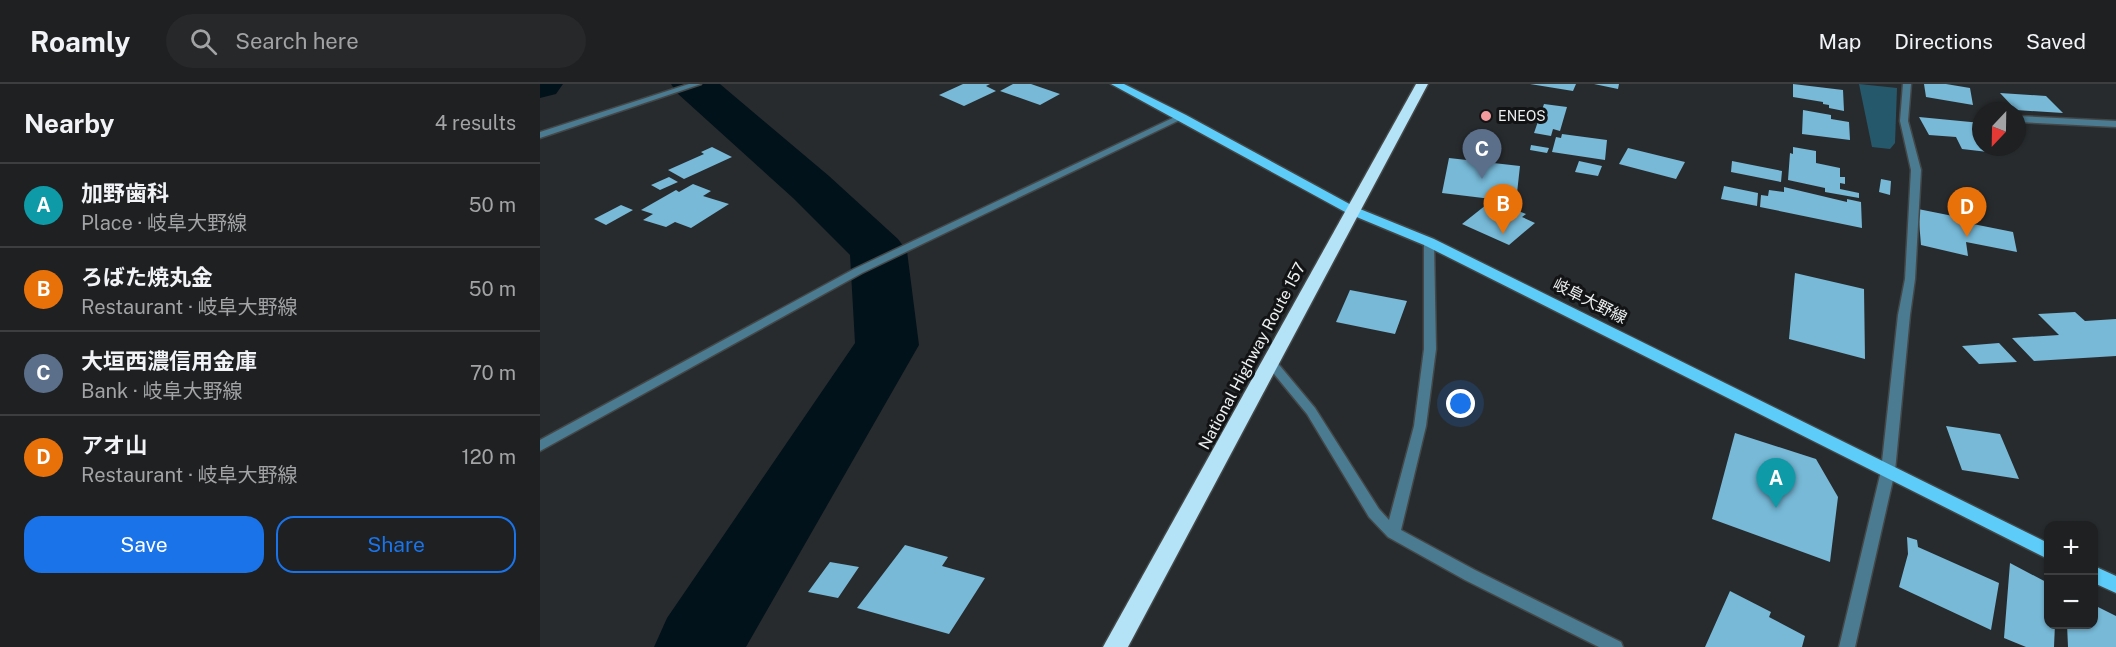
<!DOCTYPE html>
<html lang="en">
<head>
<meta charset="utf-8">
<style>
  :root { --surface:#1e2022; --page:#26282a; --text:#f1f3f6; --muted:#a1a3a5; --line:#3c3e40; --accent:#1a73e8 }
  body { margin:0; font-family:"Public Sans","Noto Sans JP",sans-serif; background:var(--page); color:var(--text) }
  .controls { position:absolute; right:18px; bottom:18px; display:grid; overflow:hidden; border-radius:12px; box-shadow:0 2px 4px #0004 }
  .controls button { width:54px; height:54px; display:grid; place-items:center; padding:0; border:0; border-bottom:2px solid var(--line); background:var(--surface); color:var(--text); font:30px sans-serif }
  .compass { position:absolute; left:1432px; top:18px; width:54px; height:54px; border-radius:50%; background:var(--surface); box-shadow:0 2px 4px #0004; rotate:202deg }
  .you { position:absolute; left:921px; top:320px; width:21px; height:21px; margin:-15px; border:4px solid #fff; border-radius:50%; background:#1a73e8; box-shadow:0 0 0 9px #1a73e833 }
  .badge { display:grid; place-items:center; width:39px; height:39px; border-radius:50%; background:var(--accent); color:#fff; font-size:20px; font-weight:700 }
  .pin { position:absolute; translate:-50% -50px; filter:drop-shadow(0 2px 3px #0008) }
  .pin::after { content:''; position:absolute; top:32px; width:21px; height:18px; background:inherit; clip-path:polygon(0 0,100% 0,50% 100%) }
  .list { margin:0; padding:0; list-style:none }
  h2 { display:flex; justify-content:space-between; align-items:center; height:78px; margin:0; padding:0 24px; font-size:26px }
  h2 small { font-size:20px; font-weight:400; color:var(--muted) }
  .list li { display:grid; grid-template-columns:39px 1fr auto; gap:18px; align-items:center; box-sizing:border-box; height:84px; padding:0 24px; border-top:2px solid var(--line) }
  .list b { display:block; font-size:22px; white-space:nowrap }
  .list p { margin:0; font-size:20px; white-space:nowrap; color:var(--muted) }
  .list em { font-size:20px; font-style:normal; color:var(--muted) }
  .actions { display:flex; gap:12px; padding:18px 24px }
  .actions a { flex:1; padding:14px 0; border:2px solid var(--accent); border-radius:18px; text-align:center; font-size:21px; color:var(--accent) }
  .actions .main { background:var(--accent); color:#fff }
  .icon { flex:none; width:33px; height:33px; fill:none; stroke:currentColor; stroke-width:2; stroke-linecap:round; stroke-linejoin:round }
  .map { position:relative; flex:none; width:1576px; height:563px; overflow:hidden }
  header { display:flex; align-items:center; gap:36px; box-sizing:border-box; height:84px; padding:0 30px; background:var(--surface); border-bottom:2px solid var(--line) }
  header strong { font-size:28px }
  nav { display:flex; gap:33px; margin-inline-start:auto; font-size:21px }
  .search { width:420px; height:54px; background:var(--page); display:flex; align-items:center; gap:15px; box-sizing:border-box; padding:0 21px; border-radius:33px; color:var(--muted); font-size:22px }
  main { display:flex }
  aside { flex:1; background:var(--surface) }
  .map>svg:first-child { display:block }
  .green { fill:#26586c }
  .lines { fill:none; stroke-linecap:round; stroke-linejoin:round }
  .river { fill:#01121b; fill-rule:evenodd }
  .building { fill:#77b9d7 }
  .lane-casing { stroke:#444748; stroke-width:3 }
  .street-casing { stroke:#444748; stroke-width:3 }
  .primary-casing { stroke:#444748; stroke-width:3 }
  .highway-casing { stroke:#444748; stroke-width:3 }
  .lane { fill:#4a7b91; fill-rule:evenodd }
  .street { fill:#4a7b91; fill-rule:evenodd }
  .primary { fill:#5dccf8; fill-rule:evenodd }
  .highway { fill:#b4e2f7; fill-rule:evenodd }
  .poi-dot { fill:#f59b9e; stroke:#121314; stroke-width:2 }
  .labels { text-anchor:middle; dominant-baseline:central; stroke-width:6; stroke-linejoin:round; paint-order:stroke }
  .far-poi-label { font-size:14px; fill:#edf0f0; stroke:#121314; text-anchor:start }
  .street-label { font-size:16px; fill:#edf0f0; stroke:#121314 }
</style>
</head>
<body>
<header>
<strong>Roamly</strong>
<div class="search"><svg class="icon" aria-label="search" viewBox="0 0 24 24"><circle cx="10" cy="10" r="6"/><path d="M15 15l6 6"/></svg>Search here</div>
<nav><a>Map</a><a>Directions</a><a>Saved</a></nav>
</header>
<main>
<aside>
<h2>Nearby<small>4 results</small></h2>
<ul class="list">
<li><span class="badge" style="background:#0f9aa8">A</span><div><b>加野歯科</b><p>Place · 岐阜大野線</p></div><em>50 m</em></li>
<li><span class="badge" style="background:#e8710a">B</span><div><b>ろばた焼丸金</b><p>Restaurant · 岐阜大野線</p></div><em>50 m</em></li>
<li><span class="badge" style="background:#5c6f8a">C</span><div><b>大垣西濃信用金庫</b><p>Bank · 岐阜大野線</p></div><em>70 m</em></li>
<li><span class="badge" style="background:#e8710a">D</span><div><b>アオ山</b><p>Restaurant · 岐阜大野線</p></div><em>120 m</em></li>
</ul>
<div class="actions"><a class="main">Save</a><a>Share</a></div>
</aside>
<div class="map">
<svg width="1576" height="563" viewBox="0 0 1576 563">
  <rect width="100%" height="100%" fill="#282b2d"/>
  <path class="green" d="M1319 0 1357 4 1355 59 1350 65 1332 63Z"/>
  <g class="lines">
    <path class="river" d="M0 0H23L16 10 0 14Z
      M131 0H180L289 92 358 155 367 167 379 261 206 563H114L127 534 315 259 310 171 253 114 137 9Z"/>
  </g>
  <path class="building" d="M423 0H450L446 2 456 7 424 22 399 11Z
    M473 0H491L520 10 500 21 460 7Z
    M990 0H1036L1033 7Z
    M1054 0H1079L1078 5Z
    M1253 0 1303 6 1304 27 1289 24V21L1283 20V18L1253 13Z
    M1384 0H1406L1430 4 1433 21 1386 13Z
    M1460 9 1506 12 1523 29 1476 26Z
    M1004 20 1027 23 1020 47 1013 45 1011 52 994 49Z
    M1263 26 1291 31V35L1309 38 1310 56 1262 50Z
    M1379 33 1441 39V63H1445L1448 68 1422 65 1416 53 1389 51Z
    M1022 50 1067 56 1065 76 1012 68 1016 53 1021 54Z
    M991 61 1009 64 1007 69 990 66Z
    M172 63 192 73 144 95 128 86 164 70 161 68Z
    M1253 63 1276 67V79L1300 84V93H1305V100L1300 99V105L1319 109V114L1285 108V104L1248 96 1250 69 1253 70Z
    M1088 64 1145 78 1136 95 1079 80Z
    M909 74 980 82 976 118 902 109Z
    M1039 77 1062 82 1058 92 1035 88Z
    M1192 77 1242 87 1241 98 1191 88Z
    M129 93 138 98 120 106 111 101Z
    M1341 95 1351 97 1350 111 1339 108Z
    M153 100 171 107 163 112 189 120 151 144 135 138 126 143 103 136 113 130 101 126 136 106 139 108Z
    M1184 102 1218 109 1217 122 1181 115Z
    M1244 103 1307 118V115L1321 118 1322 144 1220 123 1221 111 1228 112 1229 106 1244 108Z
    M81 121 93 126 66 141 54 135Z
    M946 121 957 125 963 121 986 130 982 133 995 139 969 161 922 140Z
    M1378 125 1423 134V138L1473 148 1477 168 1426 158 1428 172 1381 161Z
    M1255 189 1324 205 1325 275 1249 255Z
    M810 206 867 217 855 250 796 238Z
    M1535 228 1545 237 1576 235V272L1494 277 1472 254 1519 251 1498 230Z
    M1459 259 1477 278 1439 280 1422 262Z
    M1406 342 1460 350 1479 395 1422 386Z
    M1195 349 1276 375 1298 413 1290 478 1172 435Z
    M1367 453 1377 456 1378 463 1459 499 1451 546 1359 503 1368 470Z
    M365 461 408 473 402 482 445 494 409 550 317 524Z
    M290 478 319 483 298 514 268 508Z
    M1470 479 1508 499V540H1515L1514 563H1486L1464 554Z
    M1190 507 1231 528 1229 533 1265 552 1262 563H1165Z
    M1554 521 1576 532V563H1528L1527 540H1554Z"/>
  <g class="lines">
    <g class="lane-casing">
      <path id="lane" d="M1477 32 1576 37V43L1477 38Z"/>
    </g>
    <g class="street-casing">
      <path id="street" d="M149 0H161L0 54V48Z
        M1363 0H1371L1368 37 1381 86 1375 195 1370 231 1355 387 1315 563H1299L1341 387 1358 231 1365 195 1371 86 1360 37Z
        M639 31 646 33 322 189 0 367V356L314 185Z
        M889 155 894 158 896 265 886 342 861 446 935 486 1081 558 1083 563H1059L925 496 848 453 829 433 767 330 725 279 731 275 735 276 775 324 839 425 849 436 874 342 884 265V158Z"/>
    </g>
    <g class="primary-casing">
      <path id="primary" d="M571 0H584L646 31 815 123 894 155 1508 459V475L884 161 807 129Z
        M1554 482 1576 492V509L1554 499Z"/>
    </g>
    <g class="highway-casing">
      <path id="highway" d="M876 0H888L588 563H563Z"/>
    </g>
    <use href="#lane" class="lane"/>
    <use href="#street" class="street"/>
    <use href="#primary" class="primary"/>
    <use href="#highway" class="highway"/>
  </g>
  <circle class="poi-dot" cx="946" cy="32" r="6"/>
  <g class="labels">
    <g class="far-poi-label">
      <text x="958" y="32">ENEOS</text>
    </g>
    <g class="street-label">
      <text transform="translate(1050 217) rotate(27)">岐阜大野線</text>
      <text transform="translate(712 272) rotate(-62)">National Highway Route 157</text>
    </g>
  </g>
</svg>
<div class="controls">
<button>+</button>
<button>−</button>
</div>
<svg class="compass" viewBox="-18 -18 36 36"><path d="M0-13l5 13h-10z" fill="#e53935"/><path d="M0 13l5-13h-10z" fill="#a1a3a5"/></svg>
<div class="you"></div>
<div class="pin badge" style="left:1236px;top:424px;background:#0f9aa8">A</div>
<div class="pin badge" style="left:963px;top:150px;background:#e8710a">B</div>
<div class="pin badge" style="left:942px;top:95px;background:#5c6f8a">C</div>
<div class="pin badge" style="left:1427px;top:153px;background:#e8710a">D</div>
</div>
</main>
</body>
</html>
